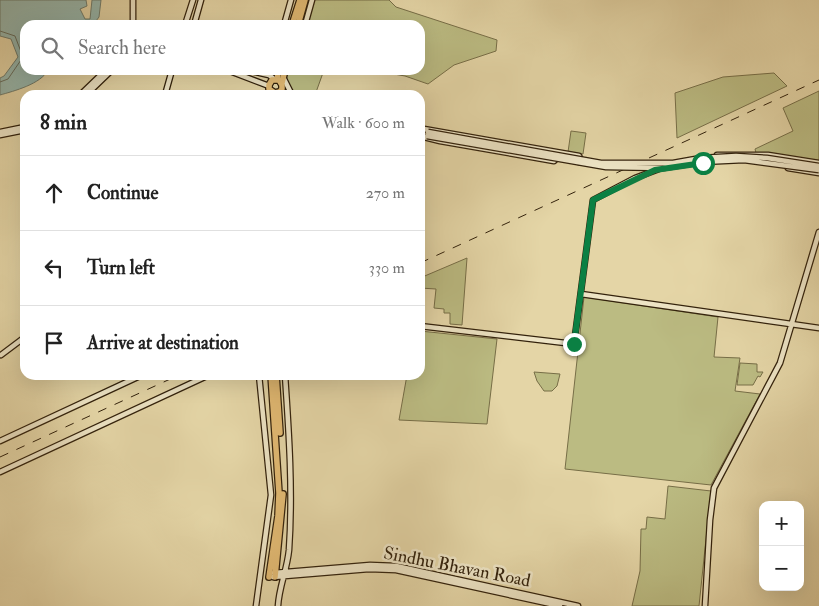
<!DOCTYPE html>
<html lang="en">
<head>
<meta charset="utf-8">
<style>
  :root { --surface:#fff; --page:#f2f2f2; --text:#222; --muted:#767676; --line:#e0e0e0 }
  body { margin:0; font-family:"IM FELL Double Pica",serif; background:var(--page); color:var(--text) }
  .controls { position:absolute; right:15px; bottom:15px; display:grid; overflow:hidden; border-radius:10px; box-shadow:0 5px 20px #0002 }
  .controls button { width:45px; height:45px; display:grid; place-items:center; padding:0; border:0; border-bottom:1px solid var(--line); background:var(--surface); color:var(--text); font:25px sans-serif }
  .stop { position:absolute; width:15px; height:15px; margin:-11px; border:4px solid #0b8043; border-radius:50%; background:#fff }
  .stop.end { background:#0b8043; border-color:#fff; box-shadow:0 1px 5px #0008 }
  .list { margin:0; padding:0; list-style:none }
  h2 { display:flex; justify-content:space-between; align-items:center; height:65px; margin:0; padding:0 20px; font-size:21px }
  h2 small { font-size:16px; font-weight:400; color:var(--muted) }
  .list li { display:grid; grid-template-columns:32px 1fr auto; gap:15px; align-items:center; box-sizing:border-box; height:75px; padding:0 20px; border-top:1px solid var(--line) }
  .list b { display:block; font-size:19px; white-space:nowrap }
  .list em { font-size:16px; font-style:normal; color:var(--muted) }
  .icon { flex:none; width:28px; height:28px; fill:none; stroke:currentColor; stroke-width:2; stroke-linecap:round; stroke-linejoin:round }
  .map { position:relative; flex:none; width:819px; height:606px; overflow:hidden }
  .search { position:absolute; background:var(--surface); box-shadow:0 5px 20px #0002; left:20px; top:20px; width:405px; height:55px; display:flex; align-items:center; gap:12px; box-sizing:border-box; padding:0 18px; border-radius:15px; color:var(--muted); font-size:19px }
  .panel { position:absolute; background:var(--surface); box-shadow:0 5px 20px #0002; left:20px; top:90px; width:405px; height:290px; border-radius:15px }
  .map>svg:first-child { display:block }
  .green { fill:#bbbb82; stroke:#776e47 }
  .water { fill:#97b8ae; stroke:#6f7c6d }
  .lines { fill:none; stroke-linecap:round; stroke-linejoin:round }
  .shore { stroke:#656d5d; stroke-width:1 }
  .secondary-casing { stroke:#33220c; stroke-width:7 }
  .highway-casing { stroke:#33220c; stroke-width:8 }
  .secondary { stroke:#ede4c5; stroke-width:4.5 }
  .highway { stroke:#e2ba73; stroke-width:5.5 }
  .rail { stroke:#33220c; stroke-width:1; stroke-dasharray:9 9; stroke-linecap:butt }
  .secondary-bridge-casing { stroke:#33220c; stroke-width:7; stroke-linecap:butt }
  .secondary-bridge { stroke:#ede4c5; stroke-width:4.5 }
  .route { stroke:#0b8043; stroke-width:6 }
  .labels { text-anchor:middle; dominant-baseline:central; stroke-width:5; stroke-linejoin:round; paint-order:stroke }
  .street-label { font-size:18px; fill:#33220c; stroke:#ede4c5 }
</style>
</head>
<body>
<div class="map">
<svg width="819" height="606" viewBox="0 0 819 606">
  <rect width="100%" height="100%" fill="#e4d5a6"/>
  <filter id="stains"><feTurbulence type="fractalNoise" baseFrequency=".004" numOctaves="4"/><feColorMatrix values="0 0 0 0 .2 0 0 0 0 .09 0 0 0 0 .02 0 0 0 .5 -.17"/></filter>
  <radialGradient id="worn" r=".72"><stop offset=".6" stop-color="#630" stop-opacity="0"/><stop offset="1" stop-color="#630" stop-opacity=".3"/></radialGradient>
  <path class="green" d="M313 0H389L396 7 497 40 496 51 454 65 428 84 405 76 371 70H420V25H304Z
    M287 70H324L315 95C299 95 281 90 287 70Z
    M774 73 787 86 677 138 675 93 723 77Z
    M819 91V163L756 153 755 149 793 131 783 108Z
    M571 131 586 133 583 154 568 152Z
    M467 258 462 325 450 324V313H444V309L434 308 436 289 420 288V278Z
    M584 297 718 317 714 357 740 358 735 391 760 394 711 485 565 469Z
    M420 331 497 339 487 424 399 420 407 375H420Z
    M740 363 757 364V372H763L760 377 758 376 753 385H737Z
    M534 372 560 374 557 386 552 391H544L537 381Z
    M668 486 711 491 699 606H632L640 571 641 529H646L647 517 665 519Z"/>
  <path class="water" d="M0 0H86L87 6 80 9 85 19H90L92 0H101L99 17 93 25H25V70H48C41 84 14 91 0 95V78L4 76 18 57 11 39 0 36Z"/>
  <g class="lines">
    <path class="shore" d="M0 31 15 36 23 57 8 79 0 82"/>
    <g class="secondary-casing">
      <path id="secondary" d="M133 25V0
        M185 25 193 0
        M194 25 201 0
        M284 25 291 0
        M305 25 312 0
        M227 70 269 86
        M247 70 269 75 274 79
        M283 77 291 93
        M80 95 106 70
        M86 95 112 70
        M165 95 172 70
        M420 130 424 129 579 156 580 158 579 162
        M0 132 25 127
        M0 135 25 130
        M420 136 440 141 554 161 556 159V155
        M717 155H768L819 163
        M788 168 819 173
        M581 294 819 328
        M420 326 574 344 593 200 635 178 659 169
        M1 355 25 337
        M0 441 142 375
        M0 472 209 375
        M274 573 370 565 396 566 578 606
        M273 577 369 569 396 570 560 606
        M256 606 271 495 259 375
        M278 606C279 587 287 570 289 550 293 492 289 433 285 375
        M705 606 710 520 714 488 780 363 819 232"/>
    </g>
    <g class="highway-casing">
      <path id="highway" d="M292 25 300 0
        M298 25 305 0
        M277 79 279 70
        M282 83 285 70
        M277 95 282 89V85L279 80H272L269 85V89L275 93 279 92
        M276 375 280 433
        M269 577 278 516 279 493 271 375
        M275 577 283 494"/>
    </g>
    <use href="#secondary" class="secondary"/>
    <use href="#highway" class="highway"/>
    <path class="rail" d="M420 263 819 80
      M0 457 179 375"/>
    <g class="secondary-bridge-casing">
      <path id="secondary-bridge" d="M428 132 601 163H673L701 158 736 156 767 158 819 166
        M427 136 606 167 663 168 702 162 744 160 819 170"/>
    </g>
    <use href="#secondary-bridge" class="secondary-bridge"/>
  </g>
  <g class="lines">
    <path class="route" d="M574 344 593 200 655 170 703 163"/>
  </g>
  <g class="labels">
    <g class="street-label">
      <text transform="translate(457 567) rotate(11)">Sindhu Bhavan Road</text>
    </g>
  </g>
  <rect width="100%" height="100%" filter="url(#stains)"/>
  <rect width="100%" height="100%" fill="url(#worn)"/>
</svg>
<div class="controls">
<button>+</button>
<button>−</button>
</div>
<div class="stop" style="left:703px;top:163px"></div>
<div class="stop end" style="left:574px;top:344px"></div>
<div class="search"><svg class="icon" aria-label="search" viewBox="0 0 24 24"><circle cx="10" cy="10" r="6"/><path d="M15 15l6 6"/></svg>Search here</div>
<section class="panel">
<h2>8 min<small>Walk · 600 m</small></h2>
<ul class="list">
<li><svg class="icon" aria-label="ahead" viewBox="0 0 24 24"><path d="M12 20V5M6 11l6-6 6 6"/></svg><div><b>Continue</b></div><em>270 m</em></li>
<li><svg class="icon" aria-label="left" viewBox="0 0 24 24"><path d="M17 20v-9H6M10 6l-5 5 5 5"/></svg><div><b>Turn left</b></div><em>330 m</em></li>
<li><svg class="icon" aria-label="arrive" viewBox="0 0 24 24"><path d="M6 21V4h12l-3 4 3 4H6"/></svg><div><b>Arrive at destination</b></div></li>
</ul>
</section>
</div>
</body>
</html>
